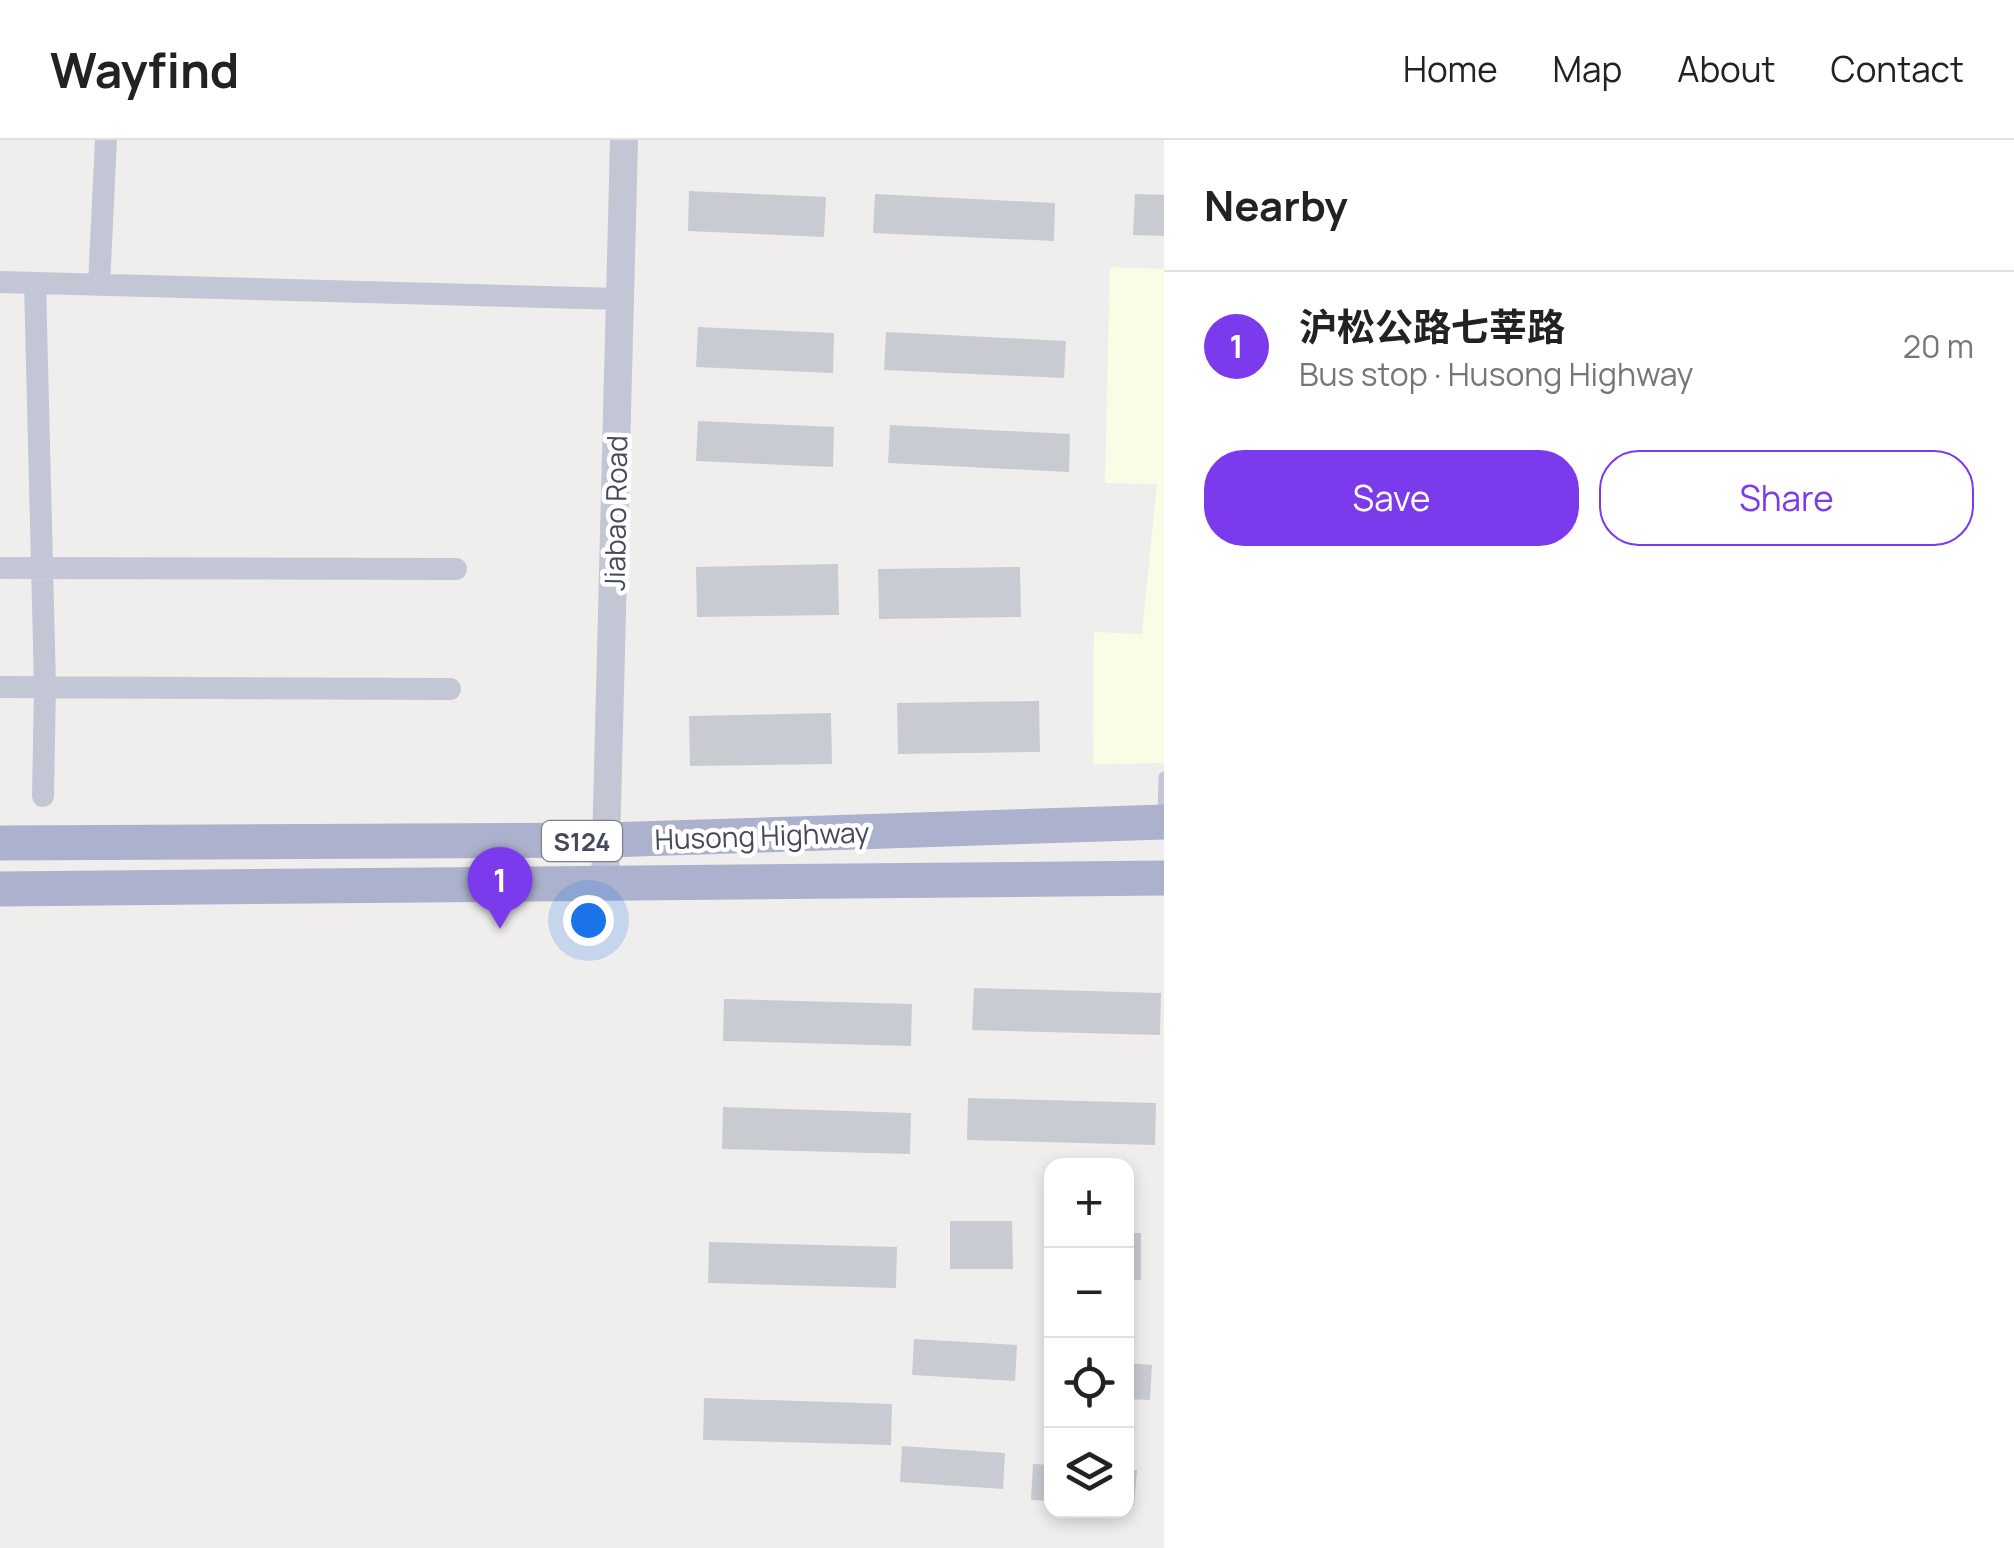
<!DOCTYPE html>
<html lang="en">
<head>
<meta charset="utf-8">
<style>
  :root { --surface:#fff; --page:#f2f2f2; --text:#222; --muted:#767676; --line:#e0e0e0; --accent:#7c3aed }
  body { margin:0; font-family:Manrope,"Noto Sans SC",sans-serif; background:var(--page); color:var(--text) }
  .controls { position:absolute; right:30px; bottom:30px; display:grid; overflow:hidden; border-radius:20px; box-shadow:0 5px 15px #0003 }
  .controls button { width:90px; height:90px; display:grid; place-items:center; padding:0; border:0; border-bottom:2px solid var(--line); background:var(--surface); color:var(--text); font:50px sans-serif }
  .you { position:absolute; left:588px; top:780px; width:35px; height:35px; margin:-25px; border:8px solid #fff; border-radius:50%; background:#1a73e8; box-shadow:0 0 0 15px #1a73e833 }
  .badge { display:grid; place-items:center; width:65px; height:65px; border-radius:50%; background:var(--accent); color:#fff; font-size:32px; font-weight:700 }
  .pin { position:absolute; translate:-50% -82px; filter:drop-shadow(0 2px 5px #0008) }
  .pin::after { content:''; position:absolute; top:52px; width:35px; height:30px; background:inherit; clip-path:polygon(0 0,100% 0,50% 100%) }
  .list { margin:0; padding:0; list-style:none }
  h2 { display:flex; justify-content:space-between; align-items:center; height:130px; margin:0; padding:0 40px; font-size:42px }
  h2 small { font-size:32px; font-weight:400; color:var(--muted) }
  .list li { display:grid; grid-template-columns:65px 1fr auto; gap:30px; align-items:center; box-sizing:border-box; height:150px; padding:0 40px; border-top:2px solid var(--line) }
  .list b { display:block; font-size:38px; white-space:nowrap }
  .list p { margin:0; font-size:32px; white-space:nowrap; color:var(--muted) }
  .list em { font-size:32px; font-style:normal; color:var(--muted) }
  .actions { display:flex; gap:20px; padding:30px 40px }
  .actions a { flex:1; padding:22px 0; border:2px solid var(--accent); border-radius:40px; text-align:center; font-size:35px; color:var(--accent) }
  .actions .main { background:var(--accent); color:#fff }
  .icon { flex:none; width:55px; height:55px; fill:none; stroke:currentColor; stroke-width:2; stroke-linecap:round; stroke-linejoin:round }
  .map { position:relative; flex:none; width:1164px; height:1408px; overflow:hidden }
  header { display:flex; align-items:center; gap:60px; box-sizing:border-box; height:140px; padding:0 50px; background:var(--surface); border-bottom:2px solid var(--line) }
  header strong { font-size:48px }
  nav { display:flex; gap:55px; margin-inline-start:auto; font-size:35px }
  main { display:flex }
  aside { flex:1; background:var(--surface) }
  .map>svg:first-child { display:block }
  .commercial { fill:#fbfce5 }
  .building { fill:#c9cbd3 }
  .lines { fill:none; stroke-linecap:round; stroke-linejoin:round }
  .service { stroke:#c3c7d5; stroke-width:11 }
  .minor { stroke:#c3c7d5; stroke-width:22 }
  .tertiary { stroke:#c3c7d5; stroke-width:28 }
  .primary { stroke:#acb2cd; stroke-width:35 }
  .labels { text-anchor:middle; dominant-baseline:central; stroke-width:9; stroke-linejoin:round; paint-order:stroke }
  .shield { fill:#fff; stroke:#7d808c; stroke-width:2.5 }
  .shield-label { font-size:25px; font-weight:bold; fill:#45495b }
  .street-label { font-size:28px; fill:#45495b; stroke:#fff }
</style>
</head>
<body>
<header>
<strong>Wayfind</strong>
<nav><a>Home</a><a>Map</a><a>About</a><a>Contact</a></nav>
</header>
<main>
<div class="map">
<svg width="1164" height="1408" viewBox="0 0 1164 1408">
  <rect width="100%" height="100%" fill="#f0eeed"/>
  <path class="commercial" d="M1110 127 1164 129V623L1093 624 1094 492 1142 494 1157 344 1105 343Z"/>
  <path class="building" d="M689 51 826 57 824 97 688 91Z
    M875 54 1055 63 1054 101 873 93Z
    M1135 54 1164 55V96L1133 95Z
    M698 187 834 193 833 233 696 227Z
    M886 192 1066 201 1064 238 884 230Z
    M698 281 834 287 833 327 696 321Z
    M890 285 1070 294 1069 332 888 323Z
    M838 424 839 475 697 477 696 427Z
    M1020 427 1021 477 879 479 878 429Z
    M1039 561 1040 612 898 614 897 563Z
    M831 573 832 624 690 626 689 576Z
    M974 848 1161 853 1160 895 972 890Z
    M724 859 912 864 911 906 723 901Z
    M968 958 1156 963 1155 1005 967 1000Z
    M723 967 911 973 910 1014 722 1009Z
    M950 1081H1012L1013 1129H950Z
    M1126 1093H1141V1140H1126Z
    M709 1102 897 1107 896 1148 708 1143Z
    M914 1199 1017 1205 1015 1241 912 1235Z
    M1126 1223 1152 1225 1150 1260 1126 1259Z
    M704 1258 892 1264 891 1305 703 1300Z
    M902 1306 1005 1313 1003 1349 900 1342Z
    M1033 1324 1052 1325V1361L1031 1360Z
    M1126 1330H1137L1134 1366H1126Z"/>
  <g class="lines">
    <path class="service" d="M1163 678 1164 637"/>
    <path class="minor" d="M0 142 620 159
      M35 143 45 547 43 656
      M99 145 106 0
      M0 428 456 429
      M0 547 450 549"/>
    <path class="tertiary" d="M605 746 624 0"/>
    <path class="primary" d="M0 703 606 700 1164 682
      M0 749 1164 738"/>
  </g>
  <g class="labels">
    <rect class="shield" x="542" y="681" width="80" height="40" rx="8"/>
    <g class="shield-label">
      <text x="582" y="701">S124</text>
    </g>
    <g class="street-label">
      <text transform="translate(615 373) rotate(-89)">Jiabao Road</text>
      <text transform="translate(762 695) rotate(-2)">Husong Highway</text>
    </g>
  </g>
</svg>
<div class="controls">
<button>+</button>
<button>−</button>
<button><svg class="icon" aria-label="locate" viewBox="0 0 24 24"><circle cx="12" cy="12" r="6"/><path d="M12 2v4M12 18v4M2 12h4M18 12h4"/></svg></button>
<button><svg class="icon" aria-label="layers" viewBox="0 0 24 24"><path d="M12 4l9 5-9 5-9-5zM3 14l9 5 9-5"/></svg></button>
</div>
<div class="you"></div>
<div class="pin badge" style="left:500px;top:789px">1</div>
</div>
<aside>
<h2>Nearby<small></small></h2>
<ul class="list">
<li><span class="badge">1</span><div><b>沪松公路七莘路</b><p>Bus stop · Husong Highway</p></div><em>20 m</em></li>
</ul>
<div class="actions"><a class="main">Save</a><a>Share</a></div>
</aside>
</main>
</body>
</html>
